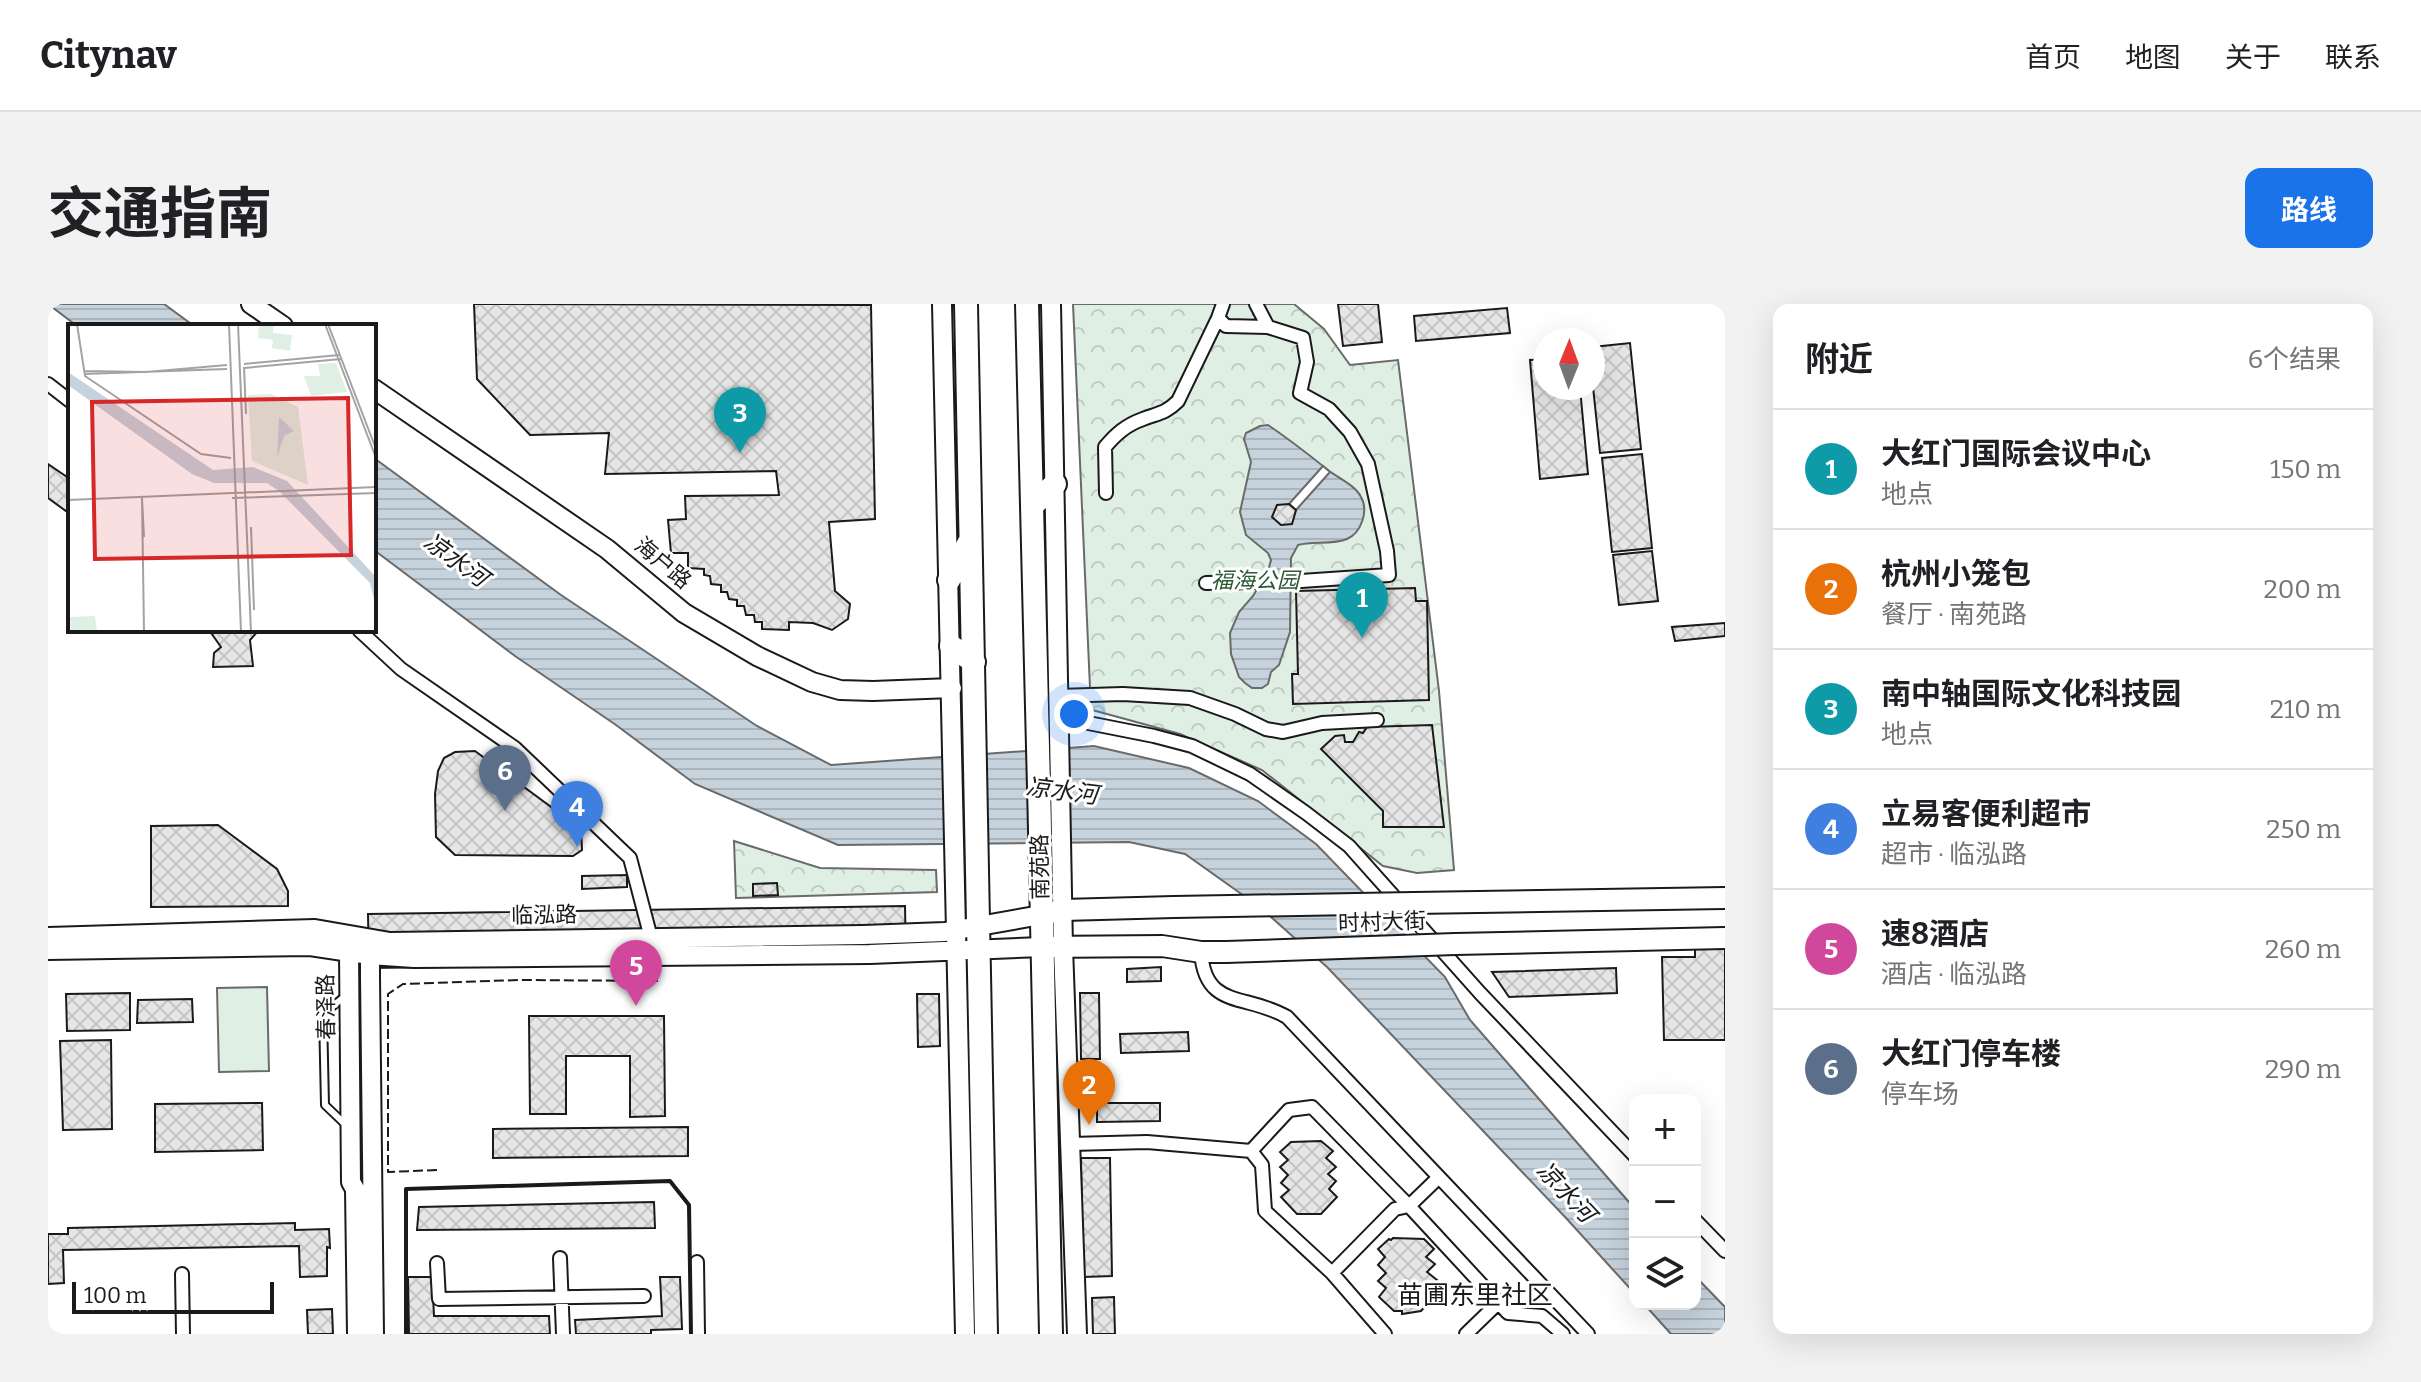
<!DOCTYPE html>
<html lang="zh">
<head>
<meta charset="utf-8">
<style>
  :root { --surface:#fff; --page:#f2f2f2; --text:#202124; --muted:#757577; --line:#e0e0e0; --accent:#1a73e8 }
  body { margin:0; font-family:Bitter,"Noto Sans SC",serif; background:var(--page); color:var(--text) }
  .controls { position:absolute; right:24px; bottom:24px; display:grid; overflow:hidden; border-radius:16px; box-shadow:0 8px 32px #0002 }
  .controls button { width:72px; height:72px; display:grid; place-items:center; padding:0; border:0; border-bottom:2px solid var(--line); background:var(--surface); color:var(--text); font:40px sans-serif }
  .compass { position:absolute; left:1485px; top:24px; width:72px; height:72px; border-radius:50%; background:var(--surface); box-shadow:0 8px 32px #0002; rotate:1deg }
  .scale { position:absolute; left:24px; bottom:20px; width:202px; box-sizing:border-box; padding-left:8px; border:4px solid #1a1a1a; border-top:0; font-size:22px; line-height:28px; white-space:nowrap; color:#1a1a1a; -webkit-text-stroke:6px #fff; paint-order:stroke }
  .you { position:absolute; left:1026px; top:410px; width:28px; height:28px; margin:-20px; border:6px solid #fff; border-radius:50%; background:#1a73e8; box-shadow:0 0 0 12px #1a73e833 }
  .badge { display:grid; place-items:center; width:52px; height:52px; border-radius:50%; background:var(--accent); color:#fff; font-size:26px; font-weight:700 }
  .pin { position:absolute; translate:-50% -66px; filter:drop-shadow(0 2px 4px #0008) }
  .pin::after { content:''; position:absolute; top:42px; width:28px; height:24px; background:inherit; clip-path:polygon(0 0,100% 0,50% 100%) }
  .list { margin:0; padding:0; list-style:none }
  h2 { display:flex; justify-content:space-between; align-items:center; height:104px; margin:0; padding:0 32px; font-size:34px }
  h2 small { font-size:26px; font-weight:400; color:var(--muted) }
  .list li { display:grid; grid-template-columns:52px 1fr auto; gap:24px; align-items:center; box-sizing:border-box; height:120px; padding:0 32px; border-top:2px solid var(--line) }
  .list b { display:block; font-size:30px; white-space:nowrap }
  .list p { margin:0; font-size:26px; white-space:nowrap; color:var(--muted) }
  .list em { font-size:26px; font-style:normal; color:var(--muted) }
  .icon { flex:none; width:44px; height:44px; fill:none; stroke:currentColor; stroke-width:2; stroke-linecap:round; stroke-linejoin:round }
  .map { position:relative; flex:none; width:1677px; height:1030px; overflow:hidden; border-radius:16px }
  header { display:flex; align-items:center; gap:48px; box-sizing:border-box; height:112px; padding:0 40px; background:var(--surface); border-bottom:2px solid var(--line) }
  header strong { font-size:38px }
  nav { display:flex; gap:44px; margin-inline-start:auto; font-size:28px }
  .intro { display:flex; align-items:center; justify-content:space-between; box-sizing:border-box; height:192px; padding:0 48px }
  h1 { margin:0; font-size:56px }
  .button { padding:20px 36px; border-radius:16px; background:var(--accent); color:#fff; font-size:28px; font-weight:700 }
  main { display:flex; gap:48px; padding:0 48px }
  aside { flex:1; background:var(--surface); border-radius:16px; box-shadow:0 8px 32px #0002 }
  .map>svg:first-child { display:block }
  .grass { fill:#e0efe3; stroke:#6a6a6a; stroke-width:2 }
  .park { fill:url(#park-crowns); stroke:#6a6a6a; stroke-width:2 }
  .water { fill:url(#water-rules); stroke:#6a6a6a; stroke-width:2 }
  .pier { fill:#fff; stroke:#6a6a6a; stroke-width:2 }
  .building { fill:url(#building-cross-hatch); stroke:#1a1a1a; stroke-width:2 }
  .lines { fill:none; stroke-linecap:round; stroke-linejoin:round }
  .lane-casing { stroke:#1a1a1a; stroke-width:10 }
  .street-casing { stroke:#1a1a1a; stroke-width:16 }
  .secondary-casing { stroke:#1a1a1a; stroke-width:22 }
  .primary-casing { stroke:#1a1a1a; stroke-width:24 }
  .highway-casing { stroke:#1a1a1a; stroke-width:26 }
  .lane { stroke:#fff; stroke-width:6 }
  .street { stroke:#fff; stroke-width:12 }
  .secondary { stroke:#fff; stroke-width:18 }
  .primary { stroke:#fff; stroke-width:20 }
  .highway { stroke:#fff; stroke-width:22 }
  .primary-bridge-casing { stroke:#1a1a1a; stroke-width:24; stroke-linecap:butt }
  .primary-bridge { stroke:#fff; stroke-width:20 }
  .fence { stroke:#1a1a1a; stroke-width:2; stroke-dasharray:10 4; stroke-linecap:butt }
  .wall { stroke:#1a1a1a; stroke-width:4 }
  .labels { text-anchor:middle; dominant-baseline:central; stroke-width:6; stroke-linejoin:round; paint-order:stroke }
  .street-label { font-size:22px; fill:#1a1a1a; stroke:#fff }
  .park-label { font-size:22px; font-style:italic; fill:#2b5a34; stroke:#fff }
  .water-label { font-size:24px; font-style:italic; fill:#1a1a1a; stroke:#fff }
  .quarter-label { font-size:26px; fill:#1a1a1a; stroke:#fff }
  .inset-road { fill:none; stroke:#a3a3a3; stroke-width:2 }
  .view { fill:#d62828; fill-opacity:0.15; stroke:#d62828; stroke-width:4 }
  .inset-edge { fill:none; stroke:#1a1a1a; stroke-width:4 }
</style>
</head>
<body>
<header>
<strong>Citynav</strong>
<nav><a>首页</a><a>地图</a><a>关于</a><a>联系</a></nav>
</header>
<div class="intro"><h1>交通指南</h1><a class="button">路线</a></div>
<main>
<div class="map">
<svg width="1677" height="1030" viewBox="0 0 1677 1030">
  <defs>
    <pattern id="park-crowns" width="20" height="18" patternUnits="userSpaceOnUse" patternTransform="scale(2)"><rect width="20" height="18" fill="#e0efe3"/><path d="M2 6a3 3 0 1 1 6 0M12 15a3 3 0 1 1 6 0" fill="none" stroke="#c0ccc2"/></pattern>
    <pattern id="water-rules" width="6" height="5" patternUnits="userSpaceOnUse" patternTransform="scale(2)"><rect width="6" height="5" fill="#c6d2dc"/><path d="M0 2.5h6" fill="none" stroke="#aab4bc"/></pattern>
    <pattern id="building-cross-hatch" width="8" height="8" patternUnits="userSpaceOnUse" patternTransform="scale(2)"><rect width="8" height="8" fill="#e6e6e6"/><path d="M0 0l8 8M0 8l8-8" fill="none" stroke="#c5c5c5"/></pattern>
  </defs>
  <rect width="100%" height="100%" fill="#fff"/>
  <path class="grass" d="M219 683 221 767 171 768 169 684Z"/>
  <path class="park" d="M1025 0H1246L1276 25 1302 61 1350 56 1391 387 1406 566 1369 569 1335 562 1214 466 1132 430 1037 404 1042 384Z
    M686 537 772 564 888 566 889 588 688 594Z"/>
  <path class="water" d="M0 0H116L146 22H29Z
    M1220 121C1241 135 1260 150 1280 166 1290 174 1307 181 1313 193 1321 207 1313 229 1299 235 1285 241 1265 237 1250 241L1243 254 1242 328 1231 361 1223 368 1220 380 1214 384H1204L1197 379 1191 373 1183 350 1182 329 1191 308 1205 292 1220 267 1223 256 1220 249 1198 231 1192 208 1203 158 1196 135 1198 129 1212 122Z
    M326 154 513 291 709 422 783 461 1046 442 1141 464 1210 497 1268 540 1397 673 1422 716 1587 905V990L1518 914 1279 663 1213 604 1137 550 1081 538 790 541 647 480 568 421 467 352 326 246Z
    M1647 972 1677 1003V1030H1623L1596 1000H1647Z"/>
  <path class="pier" d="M1275 162 1282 168 1248 206 1241 200Z"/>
  <path class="building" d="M426 0 823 1 827 215 781 218 787 287 802 300 800 315 784 326 765 319 741 318V326L714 325V318H707L706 311H698L696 302H689V296L681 295 679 288H673V281L663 280 662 272 656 271V265L640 264V249H623L620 216 638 215 637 192 731 191 728 167 557 170 561 129 482 131 429 75Z
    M1290 0H1330L1334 38 1295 42Z
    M1459 4 1462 29 1368 37 1366 12Z
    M1582 39 1593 145 1552 149 1545 83V43Z
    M1497 55V84H1532L1540 170 1492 175 1482 56Z
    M1594 150 1604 244 1564 248 1554 154Z
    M0 160 22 175V210L0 194Z
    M1241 200 1248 206 1244 220 1233 221 1224 213 1229 201Z
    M1604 247 1610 297 1571 301 1565 251Z
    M1367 284 1368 297H1379L1381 396 1245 400 1244 370H1250L1248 287Z
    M1677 319V332L1627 337 1624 323Z
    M161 326H211L202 336 205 362 165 363 166 349 173 343Z
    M1384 421 1396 523H1335V507L1273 445 1287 432 1296 431 1297 438H1305L1311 428 1315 429 1319 423Z
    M427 447 533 525 534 546 525 552 407 551 388 533 387 490 390 467 396 454 407 448Z
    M170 521 229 565 240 587V602L103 603V522Z
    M579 571V583L534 585V572Z
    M729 579 730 591 705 592V580Z
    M857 602 858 657 321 664 320 610Z
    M1647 644H1677V736H1616L1614 653H1647Z
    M1113 663V677L1079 678V665Z
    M1568 664 1569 689 1461 693 1444 668Z
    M82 689V726L19 727 18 690Z
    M1032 689H1051L1052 755H1033Z
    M869 690H891L892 742 870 743Z
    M144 695 145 718 89 719 90 696Z
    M481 712H616L617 812 582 813V752H518V810H482Z
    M1140 728 1141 747 1073 749 1072 730Z
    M63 736 64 825 15 826 12 737Z
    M1034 769H1052L1053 799H1112V817L1049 818V803H1034Z
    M214 799 215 846 107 848V800Z
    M640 823V852L445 854V825Z
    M1273 837 1285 847 1278 854 1288 863 1280 870 1288 877 1281 885 1289 893 1273 910H1249L1233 893 1241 886 1233 879 1240 871 1232 863 1240 856 1232 848 1243 838Z
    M1033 854H1062L1064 972 1035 973Z
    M606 898 607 924 369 926 371 903Z
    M247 919V926L281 925 282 944 279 943V972L252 973 251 942 15 946 16 979 0 980V930H20V924Z
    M1345 934 1376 935 1386 945 1378 953 1387 960 1379 968 1389 976 1380 983 1388 991 1373 1007 1354 1010V1007H1346L1331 993 1338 984 1330 977 1338 969 1330 961 1337 953 1330 945 1341 935 1343 936Z
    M360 973H384L386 1012H501L502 1030H361Z
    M612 973H632L634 1025 603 1026V1030H528L527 1016 614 1012Z
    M1066 993 1067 1030H1045L1044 994Z
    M284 1005 285 1030H260L259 1006Z"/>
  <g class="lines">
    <g class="lane-casing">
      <path id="lane" d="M296 693 275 710 277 801 299 822"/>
    </g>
    <g class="street-casing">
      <path id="street" d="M1170 14 1178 22 1220 23
        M0 80 22 97
        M1058 189 1057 143C1068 130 1078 121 1095 115 1111 109 1118 109 1130 97L1170 14 1175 0
        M1158 279 1253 277 1341 271 1339 247 1320 160 1302 128 1281 105 1252 89 1259 58 1255 34 1220 23 1208 0
        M311 326 353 365 467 444 582 554 603 634
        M1009 392 1075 390 1142 394 1187 410 1218 425 1235 428 1274 419 1329 416
        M1010 413 1106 432 1144 442 1202 470 1258 509 1301 542 1432 689 1587 852
        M1153 648C1157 706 1198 689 1239 713L1540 1030
        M1023 840 1099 838 1203 847 1241 806 1264 803 1361 902
        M1203 847 1214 861 1217 907 1284 969 1337 1030
        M1390 874 1361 902 1460 1009 1494 1012 1515 1030
        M1647 916 1677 947
        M512 954 515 1030
        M649 958 650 1030
        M389 959 391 995 596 992
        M1284 969 1347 905 1361 902
        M134 970 135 1030
        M1418 1030 1450 999"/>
    </g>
    <g class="secondary-casing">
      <path id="secondary" d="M203 0 235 22
        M894 0 917 1030
        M1003 0 1015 643 1029 1030
        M326 85 559 245 636 309 709 352 764 378 792 386 825 387 904 384
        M0 633 267 625 342 638 815 631 897 628 993 611
        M307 641 301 649 303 878 307 885 309 1030
        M318 642 322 651V673L326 1030
        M0 646 262 642 322 651 366 654 822 650 994 643"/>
    </g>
    <g class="primary-casing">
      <path id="primary" d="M1366 599 1677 594
        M993 611 1015 606 1126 603
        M1407 640 1677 634
        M994 643 1114 642 1153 648H1178"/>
    </g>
    <g class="highway-casing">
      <path id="highway" d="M918 0 938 1030
        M979 0C989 343 995 687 1003 1030
        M985 201 1007 180
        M901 276 921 238
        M903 342 926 358"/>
    </g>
    <use href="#lane" class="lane"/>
    <use href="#street" class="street"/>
    <use href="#secondary" class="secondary"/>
    <use href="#primary" class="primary"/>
    <use href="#highway" class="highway"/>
    <g class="primary-bridge-casing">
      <path id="primary-bridge" d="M1126 603 1366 599
        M1178 648 1407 640"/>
    </g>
    <use href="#primary-bridge" class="primary-bridge"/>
    <path class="fence" d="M389 866 340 868V690L355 680 471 676 610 677"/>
    <path class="wall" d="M358 1030V885L622 877 641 901 643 1030"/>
  </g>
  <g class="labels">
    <g class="street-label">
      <text transform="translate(615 259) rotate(40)">海户路</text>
      <text transform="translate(992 563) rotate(-91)">南苑路</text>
      <text transform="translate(496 611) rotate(-1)">临泓路</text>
      <text transform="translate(1334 618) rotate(-2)">时村大街</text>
      <text transform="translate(278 703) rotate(-91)">春泽路</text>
    </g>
    <g class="park-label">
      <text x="1207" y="276">福海公园</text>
    </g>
    <g class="water-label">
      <text transform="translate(408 256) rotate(36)">凉水河</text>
      <text transform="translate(1014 487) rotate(7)">凉水河</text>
      <text transform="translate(1518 888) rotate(47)">凉水河</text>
    </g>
    <g class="quarter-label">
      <text x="1427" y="991">苗圃东里社区</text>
    </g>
  </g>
  <g transform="translate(20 20)">
    <rect width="308" height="308" fill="#fff"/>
    <path d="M191 0H206L205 9 224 11 222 27 204 24 205 16 190 14Z" fill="#e0efe3"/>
    <path d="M268 39 279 68 243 72 236 52H252L250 40ZM203 70 230 83 240 161 184 137 180 71ZM27 292 29 308H3L2 293Z" fill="#e0efe3"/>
    <path d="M0 48 145 146 185 143 219 157 308 253V283L302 259 211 167 199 159H146L124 150 0 61ZM211 93 226 107 216 112 209 133Z" fill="#c6d2dc"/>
    <path class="inset-road" d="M9 0 17 52 133 130 163 134M161 0 173 308M170 0 183 308M257 0 308 134M260 0 308 125M176 40 271 31M176 43 178 90M176 44 273 35M16 47 78 48 159 41M16 50 159 45M74 174 76 308M74 174 76 213M164 174 308 169M0 176 308 163M183 203 186 286"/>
    <path class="view" d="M280 74 283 231 27 235 24 78Z"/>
    <rect width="308" height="308" class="inset-edge"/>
  </g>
</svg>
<div class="controls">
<button>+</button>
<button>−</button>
<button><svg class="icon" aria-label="layers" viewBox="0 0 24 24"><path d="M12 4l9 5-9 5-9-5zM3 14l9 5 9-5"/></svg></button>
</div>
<svg class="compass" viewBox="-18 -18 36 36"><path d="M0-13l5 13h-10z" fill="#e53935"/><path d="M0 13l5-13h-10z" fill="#757577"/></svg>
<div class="scale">100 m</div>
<div class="you"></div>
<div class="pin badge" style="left:1314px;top:334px;background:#0f9aa8">1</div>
<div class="pin badge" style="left:1041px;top:821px;background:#e8710a">2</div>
<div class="pin badge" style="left:692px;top:149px;background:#0f9aa8">3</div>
<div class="pin badge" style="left:529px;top:543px;background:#3f7fe0">4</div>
<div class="pin badge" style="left:588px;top:702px;background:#d1479c">5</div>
<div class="pin badge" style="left:457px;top:507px;background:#5c6f8a">6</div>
</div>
<aside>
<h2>附近<small>6个结果</small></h2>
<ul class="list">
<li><span class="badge" style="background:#0f9aa8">1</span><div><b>大红门国际会议中心</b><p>地点</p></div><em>150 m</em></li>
<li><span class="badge" style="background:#e8710a">2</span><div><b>杭州小笼包</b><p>餐厅 · 南苑路</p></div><em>200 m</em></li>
<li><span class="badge" style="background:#0f9aa8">3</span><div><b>南中轴国际文化科技园</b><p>地点</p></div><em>210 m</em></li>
<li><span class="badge" style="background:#3f7fe0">4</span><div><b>立易客便利超市</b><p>超市 · 临泓路</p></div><em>250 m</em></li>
<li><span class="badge" style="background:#d1479c">5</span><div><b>速8酒店</b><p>酒店 · 临泓路</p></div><em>260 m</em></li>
<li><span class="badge" style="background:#5c6f8a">6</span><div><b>大红门停车楼</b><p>停车场</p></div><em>290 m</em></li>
</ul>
</aside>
</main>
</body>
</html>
